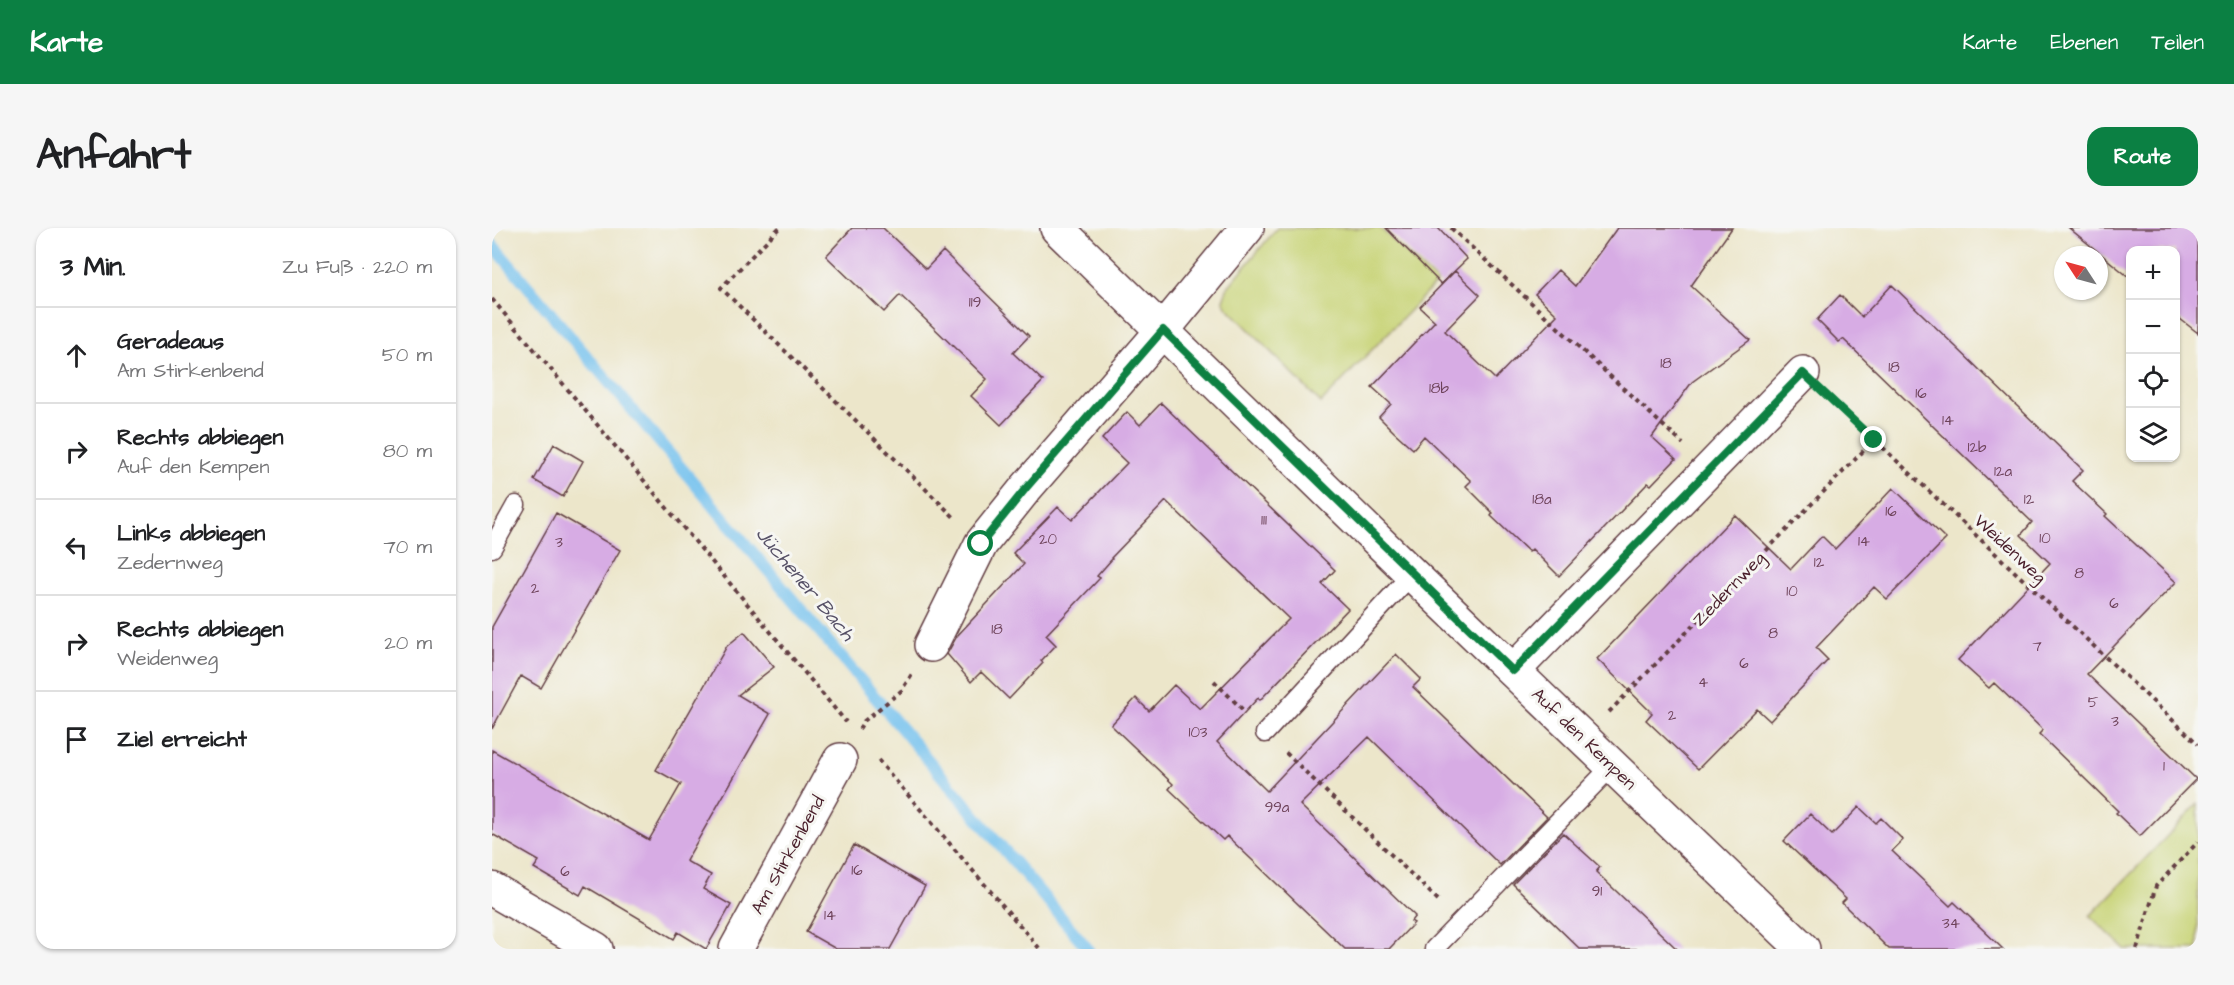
<!DOCTYPE html>
<html lang="de">
<head>
<meta charset="utf-8">
<style>
  :root { --surface:#fff; --page:#f6f6f6; --text:#202124; --muted:#757577; --line:#e0e0e0; --accent:#0b8043 }
  body { margin:0; font-family:"Architects Daughter",sans-serif; background:var(--page); color:var(--text) }
  .controls { position:absolute; right:18px; top:18px; display:grid; overflow:hidden; border-radius:12px; box-shadow:0 2px 4px #0004 }
  .controls button { width:54px; height:54px; display:grid; place-items:center; padding:0; border:0; border-bottom:2px solid var(--line); background:var(--surface); color:var(--text); font:30px sans-serif }
  .compass { position:absolute; left:1562px; top:18px; width:54px; height:54px; border-radius:50%; background:var(--surface); box-shadow:0 2px 4px #0004; rotate:306deg }
  .stop { position:absolute; width:18px; height:18px; margin:-14px; border:4px solid #0b8043; border-radius:50%; background:#fff }
  .stop.end { background:#0b8043; border-color:#fff; box-shadow:0 2px 6px #0008 }
  .list { margin:0; padding:0; list-style:none }
  h2 { display:flex; justify-content:space-between; align-items:center; height:78px; margin:0; padding:0 24px; font-size:26px }
  h2 small { font-size:20px; font-weight:400; color:var(--muted) }
  .list li { display:grid; grid-template-columns:39px 1fr auto; gap:18px; align-items:center; box-sizing:border-box; height:96px; padding:0 24px; border-top:2px solid var(--line) }
  .list b { display:block; font-size:22px; white-space:nowrap }
  .list p { margin:0; font-size:20px; white-space:nowrap; color:var(--muted) }
  .list em { font-size:20px; font-style:normal; color:var(--muted) }
  .icon { flex:none; width:33px; height:33px; fill:none; stroke:currentColor; stroke-width:2; stroke-linecap:round; stroke-linejoin:round }
  .map { position:relative; flex:none; width:1706px; height:721px; overflow:hidden; border-radius:18px }
  header { display:flex; align-items:center; gap:36px; box-sizing:border-box; height:84px; padding:0 30px; background:var(--accent); color:#fff }
  header strong { font-size:28px }
  nav { display:flex; gap:33px; margin-inline-start:auto; font-size:21px }
  .intro { display:flex; align-items:center; justify-content:space-between; box-sizing:border-box; height:144px; padding:0 36px }
  h1 { margin:0; font-size:42px }
  .button { padding:15px 27px; border-radius:18px; background:var(--accent); color:#fff; font-size:21px; font-weight:700 }
  main { display:flex; gap:36px; padding:0 36px }
  aside { flex:1; background:var(--surface); border-radius:18px; box-shadow:0 2px 4px #0004 }
  .map>svg:first-child { display:block }
  .green { fill:#c7d375; stroke:#887950; stroke-width:1.5 }
  .lines { fill:none; stroke-linecap:round; stroke-linejoin:round }
  .stream { stroke:#73c1ee; stroke-width:12 }
  .building { fill:#d7ace4 }
  .service-casing { stroke:#623d43; stroke-width:21 }
  .minor-casing { stroke:#623d43; stroke-width:36 }
  .path { stroke:#623d43; stroke-width:4; stroke-dasharray:4.5 4.5; stroke-linecap:butt }
  .service { stroke:#fff; stroke-width:18 }
  .minor { stroke:#fff; stroke-width:33 }
  .route { stroke:#0b8043; stroke-width:8 }
  .labels { text-anchor:middle; dominant-baseline:central; stroke-width:6; stroke-linejoin:round; paint-order:stroke }
  .number-label { font-size:15px; fill:#6d4259 }
  .street-label { font-size:18px; fill:#4a1f2b; stroke:#f6f6f2 }
  .water-label { font-size:20px; font-style:italic; fill:#565066; stroke:#f6f6f2 }
</style>
</head>
<body>
<header>
<strong>Karte</strong>
<nav><a>Karte</a><a>Ebenen</a><a>Teilen</a></nav>
</header>
<div class="intro"><h1>Anfahrt</h1><a class="button">Route</a></div>
<main>
<aside>
<h2>3 Min.<small>Zu Fuß · 220 m</small></h2>
<ul class="list">
<li><svg class="icon" aria-label="ahead" viewBox="0 0 24 24"><path d="M12 20V5M6 11l6-6 6 6"/></svg><div><b>Geradeaus</b><p>Am Stirkenbend</p></div><em>50 m</em></li>
<li><svg class="icon" aria-label="right" viewBox="0 0 24 24"><path d="M7 20v-9h11M14 6l5 5-5 5"/></svg><div><b>Rechts abbiegen</b><p>Auf den Kempen</p></div><em>80 m</em></li>
<li><svg class="icon" aria-label="left" viewBox="0 0 24 24"><path d="M17 20v-9H6M10 6l-5 5 5 5"/></svg><div><b>Links abbiegen</b><p>Zedernweg</p></div><em>70 m</em></li>
<li><svg class="icon" aria-label="right" viewBox="0 0 24 24"><path d="M7 20v-9h11M14 6l5 5-5 5"/></svg><div><b>Rechts abbiegen</b><p>Weidenweg</p></div><em>20 m</em></li>
<li><svg class="icon" aria-label="arrive" viewBox="0 0 24 24"><path d="M6 21V4h12l-3 4 3 4H6"/></svg><div><b>Ziel erreicht</b></div></li>
</ul>
</aside>
<div class="map">
<svg width="1706" height="721" viewBox="0 0 1706 721">
  <rect width="100%" height="100%" fill="#f6f6f2"/>
  <filter id="ink" filterUnits="userSpaceOnUse"><feTurbulence type="fractalNoise" baseFrequency=".0167" numOctaves="2"/><feDisplacementMap in="SourceGraphic" scale="12" xChannelSelector="R" yChannelSelector="G"/><feConvolveMatrix kernelMatrix="1 2 1 2 8 2 1 2 1" color-interpolation-filters="sRGB"/></filter>
  <filter id="wash" filterUnits="userSpaceOnUse"><feTurbulence type="fractalNoise" baseFrequency=".008" numOctaves="4" result="noise"/><feDisplacementMap in="SourceGraphic" scale="24" xChannelSelector="R" yChannelSelector="G"/><feGaussianBlur stdDeviation="1.35" result="paint"/><feColorMatrix in="noise" values="0 0 0 0 0 0 0 0 0 0 0 0 0 0 0 0 0 1.4 0 .05"/><feComposite in="paint" operator="in"/></filter>
  <g filter="url(#wash)">
    <rect width="100%" height="100%" fill="#ece6ca"/>
    <path class="green" d="M785 0H888L945 54 829 175 734 78 731 72 736 59Z
      M1706 576V721H1633L1598 688Z"/>
    <g class="lines">
      <path class="stream" d="M0 16 596 721"/>
    </g>
    <g id="blocks">
      <path class="building" d="M360 0H391L434 41 451 23 537 108 521 125 551 153 509 197 479 168 495 151 408 67 392 84 334 28Z
        M894 0H946L975 31 949 56Z
        M1125 0H1240L1199 58 1258 112 1200 154 1160 209 1184 231 1159 257 1156 255 1067 348 1040 321 1037 324 999 288 1001 285 974 258 979 253 932 208 921 221 902 204 887 189 899 176 880 159 943 93 928 79 963 43 988 67 953 103 1003 151 1065 87 1043 66 1066 42 1083 58Z
        M1577 0H1706V105L1683 87V22H1638V50Z
        M1400 57 1591 242 1580 253 1615 286 1613 288 1684 354 1595 446 1704 551 1648 608 1624 585 1626 583 1547 506 1551 502 1502 455 1497 460 1466 432 1558 335 1529 307 1540 294 1351 111 1347 114 1325 92 1348 67 1370 89Z
        M669 175 843 342 830 356 856 381 768 472 766 470 725 514 775 563 904 426 929 451 921 459 1055 589 1008 637 877 509 808 577 923 688 919 693 922 695 897 721H853L735 608 731 612 677 561 681 556 619 497 644 470 657 483 682 457 708 481 797 391 674 273 619 330 620 331 605 348 608 350 554 407 564 417 549 433 551 435 517 471 489 444 479 454 455 426 465 408 532 336 521 325 566 279 580 292 635 235 610 211 635 184 648 197Z
        M62 216 91 233 71 269 42 252Z
        M1401 260 1454 311 1395 371 1382 359 1324 420 1336 432 1278 493 1265 481 1206 541 1154 492 1160 485 1105 431 1243 287 1299 341 1330 308 1343 321Z
        M64 285 128 322 49 460 29 448 0 501V399Z
        M252 404 282 439 246 467 278 486 194 633 219 647 211 661 239 677 214 721 186 704 182 711 93 658 88 667 42 640 47 633 0 606V522L157 612 189 556 164 542 235 418Z
        M1367 579 1384 595 1389 590 1411 612 1400 623 1458 678 1462 674 1511 721H1397L1350 675 1354 671 1292 613 1318 586 1340 607Z
        M1071 605 1108 639 1104 644 1185 721H1088L1021 656Z
        M362 617 433 658 398 721H344L314 704Z"/>
    </g>
  </g>
  <g filter="url(#ink)">
    <use href="#blocks" fill-opacity="0" stroke="#623d43" stroke-width="1.5"/>
    <g class="lines">
      <g class="service-casing">
        <path id="service" d="M0 320 24 277
          M773 505 920 346
          M942 721 1120 538"/>
      </g>
      <g class="minor-casing">
        <path id="minor" d="M565 0 920 346 1311 721
          M439 417 489 316 534 260 671 102 755 0
          M1021 443 1311 145
          M0 661 104 721
          M244 721 348 532"/>
      </g>
      <path class="path" d="M287 0 229 60 463 290
        M959 0 1191 216
        M0 71 354 494
        M1338 170 1706 516
        M722 453 753 484
        M1117 484 1382 212
        M367 501 372 493 409 463 420 446
        M794 525 946 672
        M386 532 548 721
        M1645 721 1664 658 1706 614"/>
      <use href="#service" class="service"/>
      <use href="#minor" class="minor"/>
    </g>
  </g>
  <g class="lines" filter="url(#ink)">
    <path class="route" d="M489 316 534 260 671 102 1021 443 1311 145 1382 212"/>
  </g>
  <g class="labels">
    <g class="number-label">
      <text x="483" y="74">119</text>
      <text x="1174" y="135">18</text>
      <text x="1402" y="139">18</text>
      <text x="947" y="160">18b</text>
      <text x="1429" y="165">16</text>
      <text x="1456" y="192">14</text>
      <text x="1485" y="219">12b</text>
      <text x="1511" y="243">12a</text>
      <text x="1050" y="271">18a</text>
      <text x="1537" y="271">12</text>
      <text x="1399" y="283">16</text>
      <text x="772" y="292">111</text>
      <text x="1553" y="310">10</text>
      <text x="556" y="311">20</text>
      <text x="1372" y="313">14</text>
      <text x="67" y="314">3</text>
      <text x="1327" y="334">12</text>
      <text x="1587" y="345">8</text>
      <text x="43" y="360">2</text>
      <text x="1300" y="363">10</text>
      <text x="1622" y="375">6</text>
      <text x="505" y="401">18</text>
      <text x="1281" y="405">8</text>
      <text x="1545" y="418">7</text>
      <text x="1252" y="435">6</text>
      <text x="1211" y="454">4</text>
      <text x="1601" y="474">5</text>
      <text x="1180" y="487">2</text>
      <text x="1623" y="493">3</text>
      <text x="706" y="504">103</text>
      <text x="1672" y="538">1</text>
      <text x="785" y="579">99a</text>
      <text x="365" y="642">16</text>
      <text x="73" y="643">6</text>
      <text x="1105" y="663">91</text>
      <text x="338" y="687">14</text>
      <text x="1459" y="695">34</text>
    </g>
    <g class="street-label">
      <text transform="translate(1518 321) rotate(43)">Weidenweg</text>
      <text transform="translate(1237 361) rotate(-46)">Zedernweg</text>
      <text transform="translate(1092 511) rotate(44)">Auf den Kempen</text>
      <text transform="translate(296 627) rotate(-61)">Am Stirkenbend</text>
    </g>
    <g class="water-label">
      <text transform="translate(313 356) rotate(50)">Jüchener Bach</text>
    </g>
  </g>
</svg>
<div class="controls">
<button>+</button>
<button>−</button>
<button><svg class="icon" aria-label="locate" viewBox="0 0 24 24"><circle cx="12" cy="12" r="6"/><path d="M12 2v4M12 18v4M2 12h4M18 12h4"/></svg></button>
<button><svg class="icon" aria-label="layers" viewBox="0 0 24 24"><path d="M12 4l9 5-9 5-9-5zM3 14l9 5 9-5"/></svg></button>
</div>
<svg class="compass" viewBox="-18 -18 36 36"><path d="M0-13l5 13h-10z" fill="#e53935"/><path d="M0 13l5-13h-10z" fill="#757577"/></svg>
<div class="stop" style="left:489px;top:316px"></div>
<div class="stop end" style="left:1382px;top:212px"></div>
</div>
</main>
</body>
</html>
